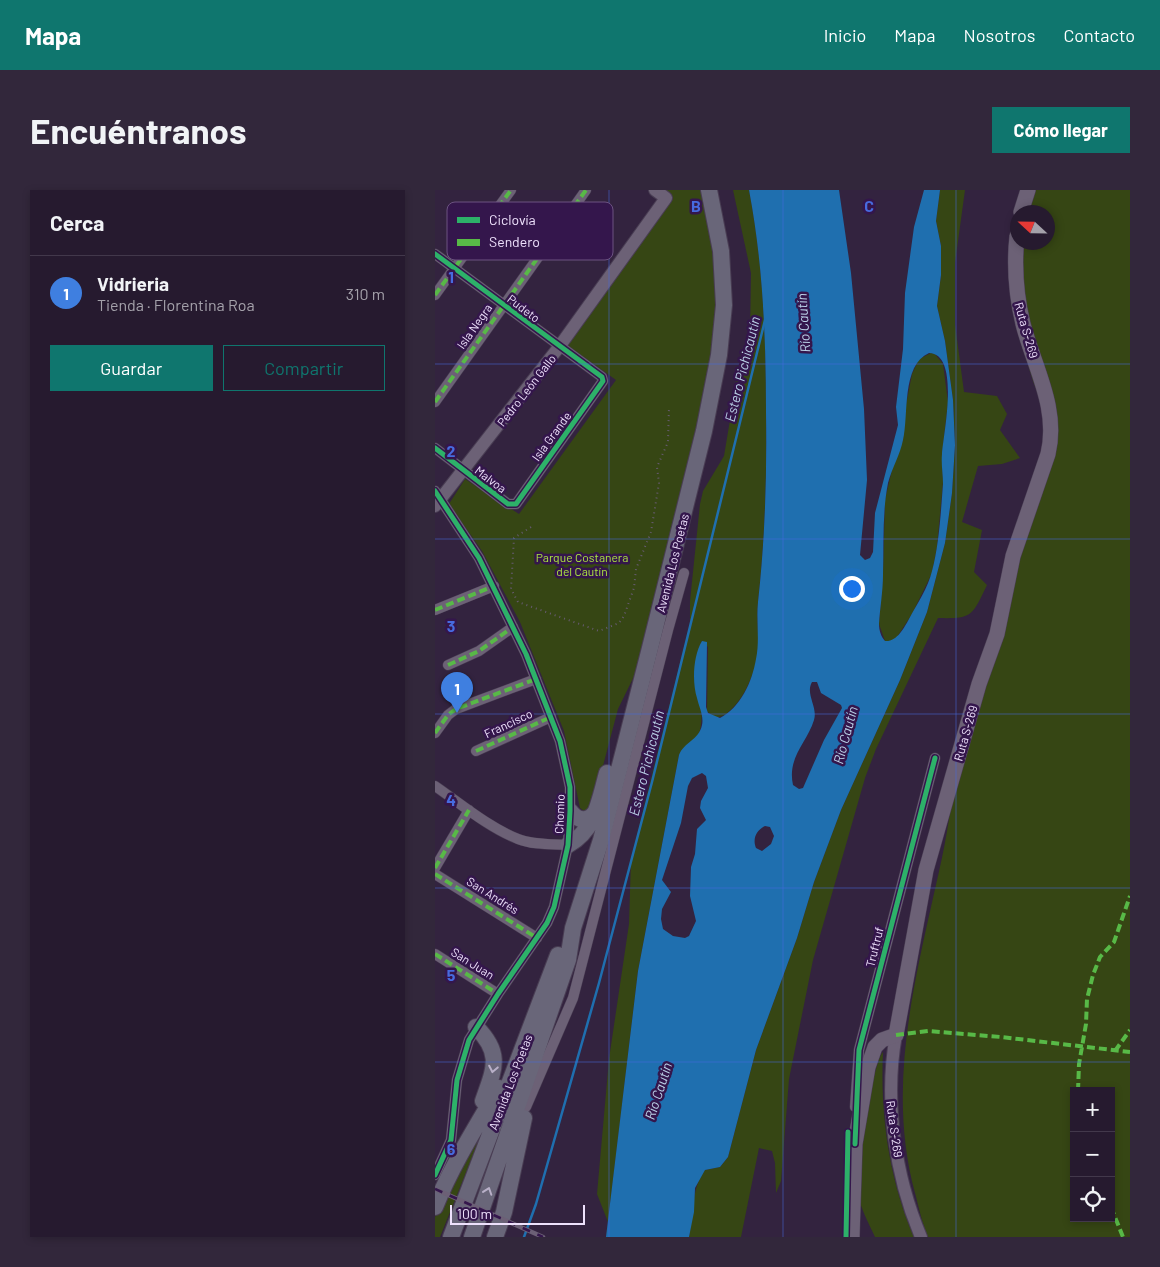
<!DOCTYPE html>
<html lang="es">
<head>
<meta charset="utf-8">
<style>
  :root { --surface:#261a2f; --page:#32273b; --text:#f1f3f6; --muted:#a4a1aa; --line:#42384b; --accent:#0f766e }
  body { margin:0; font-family:Barlow,sans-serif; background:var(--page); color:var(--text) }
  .controls { position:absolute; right:15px; bottom:15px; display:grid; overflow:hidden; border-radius:0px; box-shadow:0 2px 8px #0003 }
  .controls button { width:45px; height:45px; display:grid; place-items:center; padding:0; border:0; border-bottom:1px solid var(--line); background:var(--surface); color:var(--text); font:25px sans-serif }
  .compass { position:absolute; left:575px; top:15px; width:45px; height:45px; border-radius:50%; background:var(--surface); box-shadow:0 2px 8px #0003; rotate:292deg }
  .scale { position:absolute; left:15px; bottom:12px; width:135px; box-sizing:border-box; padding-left:5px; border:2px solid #eee1fc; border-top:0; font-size:14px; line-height:18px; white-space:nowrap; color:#eee1fc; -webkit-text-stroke:4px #34164c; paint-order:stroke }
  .you { position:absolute; left:416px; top:398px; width:18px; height:18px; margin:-12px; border:4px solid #fff; border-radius:50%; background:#1a73e8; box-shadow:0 0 0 8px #1a73e833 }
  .badge { display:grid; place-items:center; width:32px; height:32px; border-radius:50%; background:var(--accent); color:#fff; font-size:16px; font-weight:700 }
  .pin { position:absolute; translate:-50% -41px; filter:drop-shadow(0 1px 2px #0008) }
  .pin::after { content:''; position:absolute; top:26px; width:18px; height:15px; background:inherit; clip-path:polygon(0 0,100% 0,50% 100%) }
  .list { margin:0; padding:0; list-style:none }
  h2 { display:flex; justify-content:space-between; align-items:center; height:65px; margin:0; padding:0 20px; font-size:21px }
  h2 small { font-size:16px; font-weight:400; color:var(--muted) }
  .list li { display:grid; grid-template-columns:32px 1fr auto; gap:15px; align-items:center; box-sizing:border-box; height:75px; padding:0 20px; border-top:1px solid var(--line) }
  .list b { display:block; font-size:19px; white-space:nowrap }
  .list p { margin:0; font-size:16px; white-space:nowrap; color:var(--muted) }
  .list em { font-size:16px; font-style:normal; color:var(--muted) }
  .actions { display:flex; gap:10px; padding:15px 20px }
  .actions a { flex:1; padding:11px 0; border:1px solid var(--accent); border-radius:0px; text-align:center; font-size:18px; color:var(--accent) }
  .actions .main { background:var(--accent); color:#fff }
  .icon { flex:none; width:28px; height:28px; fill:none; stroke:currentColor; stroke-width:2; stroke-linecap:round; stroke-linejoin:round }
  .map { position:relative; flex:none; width:695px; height:1047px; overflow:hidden; border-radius:0px }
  header { display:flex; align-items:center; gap:30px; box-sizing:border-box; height:70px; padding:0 25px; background:var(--accent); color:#fff }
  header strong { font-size:24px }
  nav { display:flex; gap:28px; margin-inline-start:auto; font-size:18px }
  .intro { display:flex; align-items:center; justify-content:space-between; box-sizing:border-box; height:120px; padding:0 30px }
  h1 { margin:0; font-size:35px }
  .button { padding:12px 22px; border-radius:0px; background:var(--accent); color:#fff; font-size:18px; font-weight:700 }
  main { display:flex; gap:30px; padding:0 30px }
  aside { flex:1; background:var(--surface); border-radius:0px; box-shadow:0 2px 8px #0003 }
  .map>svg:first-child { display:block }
  .green { fill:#364614; fill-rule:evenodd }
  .water { fill:#1f6faf; fill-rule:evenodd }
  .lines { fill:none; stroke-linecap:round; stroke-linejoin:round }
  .stream { stroke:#1f6faf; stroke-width:2.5 }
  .minor-casing { stroke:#493d53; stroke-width:11 }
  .tertiary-casing { stroke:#493d53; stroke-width:14 }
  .secondary-casing { stroke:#493d53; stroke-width:16 }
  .primary-casing { stroke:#493d53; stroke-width:18 }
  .path { stroke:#675b71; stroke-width:2; stroke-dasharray:1 4; stroke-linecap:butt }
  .minor { stroke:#6c6176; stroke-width:10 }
  .tertiary { stroke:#6c6176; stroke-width:12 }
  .secondary { stroke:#6c6176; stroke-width:15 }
  .primary { stroke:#696679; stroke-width:16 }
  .rail-casing { stroke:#6c6076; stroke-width:4.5 }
  .rail { stroke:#34164c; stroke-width:2.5; stroke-dasharray:8; stroke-linecap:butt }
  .quiet { stroke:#58b947; stroke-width:4; stroke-dasharray:8 4; stroke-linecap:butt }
  .cycleway-casing { stroke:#34164c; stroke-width:8 }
  .cycleway { stroke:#2db169; stroke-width:5 }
  .oneway { stroke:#b9b0c8 }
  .grid { fill:none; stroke:#476bdf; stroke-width:1; stroke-opacity:0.55 }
  .labels { text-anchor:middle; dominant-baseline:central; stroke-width:5; stroke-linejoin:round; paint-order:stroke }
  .street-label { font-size:12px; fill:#eee1fc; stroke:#34164c }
  .park-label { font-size:12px; fill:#ace440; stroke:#34164c }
  .water-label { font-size:14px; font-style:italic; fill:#bbd2e8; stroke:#34164c }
  .key { fill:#34164c; stroke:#6c5381; stroke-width:1 }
  .key-label { font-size:14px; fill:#eee1fc }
  .grid-label { font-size:16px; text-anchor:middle; font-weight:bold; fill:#476bdf; stroke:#34164c; stroke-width:5; stroke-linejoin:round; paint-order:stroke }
</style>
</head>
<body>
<header>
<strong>Mapa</strong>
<nav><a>Inicio</a><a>Mapa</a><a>Nosotros</a><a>Contacto</a></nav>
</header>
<div class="intro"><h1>Encuéntranos</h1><a class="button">Cómo llegar</a></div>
<main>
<aside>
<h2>Cerca<small></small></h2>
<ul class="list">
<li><span class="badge" style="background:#3f7fe0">1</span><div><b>Vidrieria</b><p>Tienda · Florentina Roa</p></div><em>310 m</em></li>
</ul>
<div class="actions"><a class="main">Guardar</a><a>Compartir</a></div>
</aside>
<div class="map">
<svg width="695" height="1047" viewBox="0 0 695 1047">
  <rect width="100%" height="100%" fill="#33233f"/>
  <path class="green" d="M224 0H266L274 14 283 119 279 165 206 472 183 519 160 606 155 619 149 621 145 618 129 541 85 432 47 361 14 314 30 289 84 324 181 190 132 155 236 9Z
    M298 0H314C328 72 331 145 331 219 332 284 330 348 323 412 321 431 325 450 322 469 317 489 308 511 291 524 283 529 278 528 272 521L273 457 267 451 264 458C264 477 271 531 263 546 258 554 248 556 244 565L203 781 173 1032 162 1004 174 869 194 734 196 669 255 433V411L265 314 268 301 289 266 304 176 315 145 316 83Z
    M505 0H530L520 73V134L529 202 562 206 572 224 565 240 585 268 567 274 543 276 527 332 547 340 539 382 552 395C537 426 538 429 503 428L441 559 430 588 378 770 354 889 346 991 341 1003 340 973 337 961 324 958 306 1047H254C259 1025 256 998 270 980L285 977 293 967 321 860 362 748 379 692 406 620 465 490 492 422 510 353 517 303 520 255 518 210 510 151 502 116 506 85V56L501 31Z
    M585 0H695V1047H493C487 1033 484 1018 480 1003 453 904 476 806 498 708 506 673 514 639 517 603L578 398 617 229C612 219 604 209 601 199 579 142 578 60 585 0ZM582 22H612V52H582ZM639 901H676V1028H639Z
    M496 163 500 164 508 174 513 212 507 265 508 292 502 357 497 383 477 424 462 447 456 451H450L444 434 448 385 450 310 459 271 468 250 469 225 477 184 484 169Z
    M448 862C445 925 454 989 479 1047H440C435 1036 428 1023 425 1012 421 993 436 874 448 862Z
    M57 918 5 1047H0V1027L11 998Z"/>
  <path class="water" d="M314 0H404L416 83 429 219 432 290 425 365 430 370 435 368 438 362 440 323 463 235 461 217 468 159 470 103 479 37 489 0H505L501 31 506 56V85L502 116 510 151 518 210 520 255 517 303 510 353 492 422 465 490 406 620 379 692 362 748 321 860 293 967 285 977 270 980 260 998 259 1022 254 1047H171L203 781 244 565C249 552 264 550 267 535 269 526 264 517 262 508 257 492 258 466 267 451L272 452 271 517 273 523 285 528C306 517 317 492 321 469 325 450 321 431 323 412 330 349 332 286 331 223 331 148 328 74 314 0ZM494 163C526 164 508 245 507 264 506 274 508 284 508 294 506 320 504 356 497 381 493 398 482 414 474 429 469 438 462 452 450 451 446 447 444 440 444 434 445 418 448 401 448 385 449 354 447 324 453 293 457 278 465 265 468 250 474 226 466 175 494 163ZM377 492H382L386 503 406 515 407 518 389 550 368 598 364 599 358 595C352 567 372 553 379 530 383 517 370 504 377 492ZM267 583 271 586 273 598 266 611 265 618 271 630 262 639 260 664 256 677 255 706 261 731 254 746 250 748 238 746 228 739 226 729 227 719 236 702 227 690 246 633 253 596 257 588ZM330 636 335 637 339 646 336 654 327 661 321 658C317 648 322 640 330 636Z"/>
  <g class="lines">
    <path class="stream" d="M89 1047 101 1014 164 793 217 592 330 130"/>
    <g class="minor-casing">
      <path id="minor" d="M0 64 167 187 168 191 81 314H73L0 258
        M0 105 76 0
        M0 212 151 0
        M0 301 44 368 91 464 125 551 135 597V621L133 655 119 717 112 733 63 804 34 850 22 890 16 950 0 985
        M0 420 59 396
        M13 475 44 461 78 437
        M0 543 13 525 21 519 101 489
        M41 561 116 527
        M0 596C26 614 53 637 83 649 98 655 116 654 133 655
        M0 678 34 620
        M0 684 102 748
        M0 764 63 804
        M91 917 138 808 233 440 249 383
        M420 917 424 860 500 568"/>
    </g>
    <g class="tertiary-casing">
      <path id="tertiary" d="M0 316 124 157 231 8 220 0
        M461 845C449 910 460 986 486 1047"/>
    </g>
    <g class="secondary-casing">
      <path id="secondary" d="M586 22 593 0
        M417 1047 420 954 433 877 440 857 447 850 461 845 491 680 544 494 562 444 578 366 613 264C624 218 599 177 588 134 581 105 579 75 582 46"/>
    </g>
    <g class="primary-casing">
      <path id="primary" d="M135 621C143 632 154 632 161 621
        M133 655C161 639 164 611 172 583
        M41 837C68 864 59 879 48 911
        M0 1017C17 975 41 937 64 898
        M16 1047 123 765
        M37 1047 133 770 138 738 166 650 215 458 269 241 284 165 289 115 286 61 274 0
        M60 1047 69 1022 89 928"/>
    </g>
    <path class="path" d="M96 337 79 348 76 399 83 412 164 441 184 433 189 426 199 398 201 379 216 342 224 293 222 277 233 252 234 217"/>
    <use href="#minor" class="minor"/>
    <use href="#tertiary" class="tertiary"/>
    <use href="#secondary" class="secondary"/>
    <use href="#primary" class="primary"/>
    <g class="rail-casing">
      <path id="rail" d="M0 999 108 1047"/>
    </g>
    <use href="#rail" class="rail"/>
    <path class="quiet" d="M0 105 76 0
      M0 212 151 0
      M0 420 59 396
      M13 475 44 461 78 437
      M0 543 13 525 21 519 101 489
      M41 561 116 527
      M0 678 34 620
      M0 684 102 748
      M0 764 63 804
      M461 845 493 841 566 847 695 862
      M680 861 695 840
      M643 901 644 874 651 834 652 809 658 785 665 767 679 752 695 706
      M676 1017 688 1047"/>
    <g class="cycleway-casing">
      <path id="cycleway" d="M0 64 167 187 168 191 81 314H73L0 258
        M0 301 44 368 91 464 125 551 135 597V621L133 655 119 717 112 733 63 804 34 850 22 890 16 950 0 985
        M420 954 424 860 500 568
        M411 1047 413 942"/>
    </g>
    <use href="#cycleway" class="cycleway"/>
  </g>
  <defs><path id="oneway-chevron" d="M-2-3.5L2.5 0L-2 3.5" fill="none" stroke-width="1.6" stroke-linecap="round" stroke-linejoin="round" transform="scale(1.25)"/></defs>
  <g class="oneway">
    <use href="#oneway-chevron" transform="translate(58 879) rotate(101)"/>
    <use href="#oneway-chevron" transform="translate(53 1001) rotate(-71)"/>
  </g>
  <path class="grid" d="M174 0V1047M348 0V1047M521 0V1047M0 174H695M0 349H695M0 524H695M0 698H695M0 872H695"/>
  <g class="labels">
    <g class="street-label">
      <text transform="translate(89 118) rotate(37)">Pudeto</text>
      <text transform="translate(39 136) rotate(-55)">Isla Negra</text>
      <text transform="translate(592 140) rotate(74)">Ruta S-269</text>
      <text transform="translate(91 200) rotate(-52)">Pedro León Gallo</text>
      <text transform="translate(116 246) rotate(-54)">Isla Grande</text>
      <text transform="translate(56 289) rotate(37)">Malvoa</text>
      <text transform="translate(237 373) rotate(-76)">Avenida Los Poetas</text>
      <text transform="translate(73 533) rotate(-25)">Francisco</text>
      <text transform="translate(530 543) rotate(-74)">Ruta S-269</text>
      <text transform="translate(124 624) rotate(-88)">Chomio</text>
      <text transform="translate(58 705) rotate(32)">San Andrés</text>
      <text transform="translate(439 757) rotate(-76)">Truftruf</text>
      <text transform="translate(38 773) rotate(32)">San Juan</text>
      <text transform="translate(75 892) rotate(-69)">Avenida Los Poetas</text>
      <text transform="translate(460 939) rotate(82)">Ruta S-269</text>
    </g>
    <g class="park-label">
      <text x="147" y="367">Parque Costanera<tspan x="147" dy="14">del Cautín</tspan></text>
    </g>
    <g class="water-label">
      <text transform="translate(368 133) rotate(-94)">Río Cautín</text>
      <text transform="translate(307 179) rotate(-76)">Estero Pichicautín</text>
      <text transform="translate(410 545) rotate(-75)">Río Cautín</text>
      <text transform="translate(211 573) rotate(-76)">Estero Pichicautín</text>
      <text transform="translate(223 901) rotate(-72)">Río Cautín</text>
    </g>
  </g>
  <rect x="12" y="12" width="166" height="58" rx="8" class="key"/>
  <rect x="22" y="27" width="23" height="6" fill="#2db169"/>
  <rect x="22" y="49" width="23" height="7" fill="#58b947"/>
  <g class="key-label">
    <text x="54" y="35">Ciclovía</text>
    <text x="54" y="57">Sendero</text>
  </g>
  <g class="grid-label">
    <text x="261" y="22">B</text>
    <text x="434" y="22">C</text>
    <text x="16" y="93">1</text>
    <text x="16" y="267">2</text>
    <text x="16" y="442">3</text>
    <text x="16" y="616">4</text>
    <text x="16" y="791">5</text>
    <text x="16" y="965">6</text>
  </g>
</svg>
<div class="controls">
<button>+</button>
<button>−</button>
<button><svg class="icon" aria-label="locate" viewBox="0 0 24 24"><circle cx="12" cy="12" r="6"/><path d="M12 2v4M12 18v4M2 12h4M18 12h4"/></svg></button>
</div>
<svg class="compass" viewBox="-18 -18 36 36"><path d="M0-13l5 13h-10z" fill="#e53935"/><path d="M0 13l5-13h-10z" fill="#a4a1aa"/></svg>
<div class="scale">100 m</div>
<div class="you"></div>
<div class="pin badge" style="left:22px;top:523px;background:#3f7fe0">1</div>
</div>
</main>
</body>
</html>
